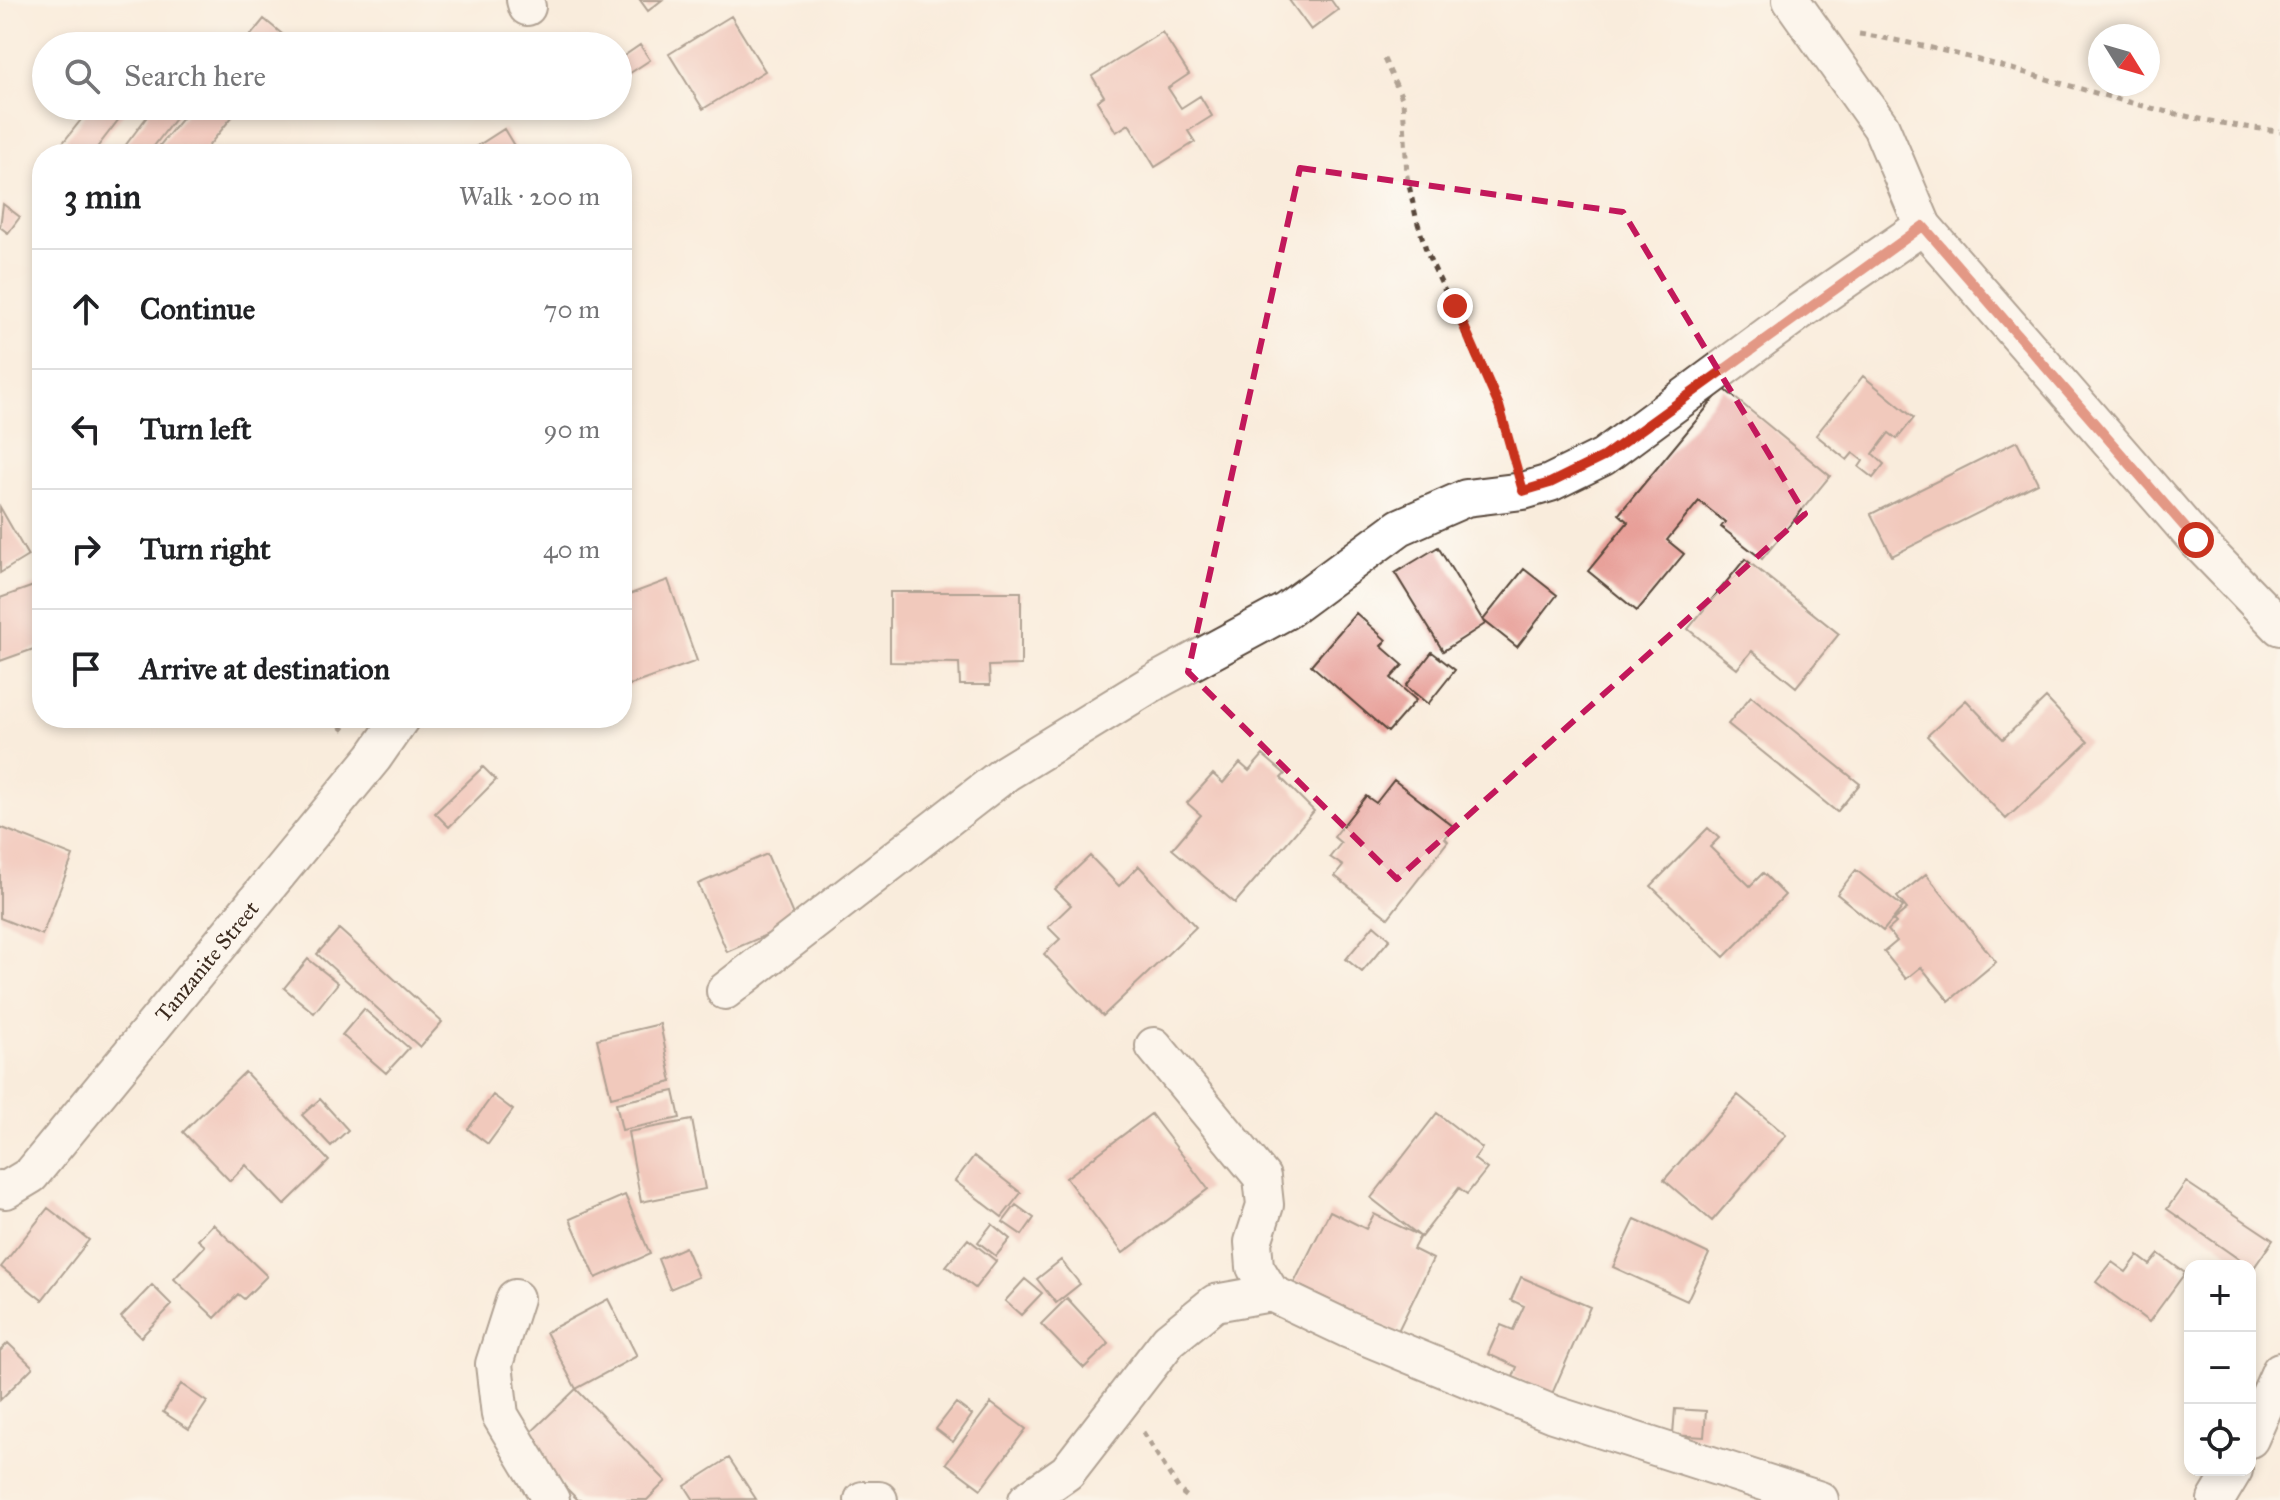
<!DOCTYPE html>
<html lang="en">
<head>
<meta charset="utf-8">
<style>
  :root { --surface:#fff; --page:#f6f6f6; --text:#202124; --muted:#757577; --line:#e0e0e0 }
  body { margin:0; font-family:"IM FELL Great Primer",serif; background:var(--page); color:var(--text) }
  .controls { position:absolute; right:24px; bottom:24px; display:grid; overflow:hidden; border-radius:16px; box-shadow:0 4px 12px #0003 }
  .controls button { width:72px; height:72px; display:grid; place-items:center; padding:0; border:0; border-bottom:2px solid var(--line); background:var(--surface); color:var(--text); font:40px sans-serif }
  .compass { position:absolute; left:2088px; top:24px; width:72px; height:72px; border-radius:50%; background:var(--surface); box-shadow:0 4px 12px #0003; rotate:127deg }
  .stop { position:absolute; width:24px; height:24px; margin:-18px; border:6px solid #c8321e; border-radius:50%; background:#fff }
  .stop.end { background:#c8321e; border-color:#fff; box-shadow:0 2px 8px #0008 }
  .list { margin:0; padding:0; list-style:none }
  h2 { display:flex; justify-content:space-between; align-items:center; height:104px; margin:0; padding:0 32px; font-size:34px }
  h2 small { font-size:26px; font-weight:400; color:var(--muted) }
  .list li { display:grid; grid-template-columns:52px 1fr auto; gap:24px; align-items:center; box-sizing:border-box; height:120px; padding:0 32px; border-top:2px solid var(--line) }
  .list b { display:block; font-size:30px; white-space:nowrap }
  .list em { font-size:26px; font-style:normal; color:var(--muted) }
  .icon { flex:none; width:44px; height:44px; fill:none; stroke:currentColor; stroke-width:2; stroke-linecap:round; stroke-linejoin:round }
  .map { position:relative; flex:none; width:2280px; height:1500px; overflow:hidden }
  .search { position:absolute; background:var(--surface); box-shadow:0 4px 12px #0003; left:32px; top:32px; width:600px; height:88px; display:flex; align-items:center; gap:20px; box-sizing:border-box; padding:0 28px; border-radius:44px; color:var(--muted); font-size:30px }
  .panel { position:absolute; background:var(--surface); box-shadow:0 4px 12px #0003; left:32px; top:144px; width:600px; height:584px; border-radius:32px }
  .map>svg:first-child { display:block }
  .building { fill:#e79d96 }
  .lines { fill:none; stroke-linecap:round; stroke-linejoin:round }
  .minor-casing { stroke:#58473a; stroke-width:40 }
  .path { stroke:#58473a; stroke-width:5; stroke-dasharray:6 6; stroke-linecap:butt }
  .minor { stroke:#fff; stroke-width:36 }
  .route { stroke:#c8321e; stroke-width:10 }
  .marked { fill:none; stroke:#c2185b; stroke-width:6; stroke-dasharray:16 10; stroke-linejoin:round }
  .labels { text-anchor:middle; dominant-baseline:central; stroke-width:6; stroke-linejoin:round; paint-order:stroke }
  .street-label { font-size:22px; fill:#3b2a1e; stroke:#fdfcf7 }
</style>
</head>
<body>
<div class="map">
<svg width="2280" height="1500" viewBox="0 0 2280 1500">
  <rect width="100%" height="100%" fill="#fdfcf7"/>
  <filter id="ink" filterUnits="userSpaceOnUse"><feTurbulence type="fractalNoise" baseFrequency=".0125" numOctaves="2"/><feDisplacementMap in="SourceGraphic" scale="16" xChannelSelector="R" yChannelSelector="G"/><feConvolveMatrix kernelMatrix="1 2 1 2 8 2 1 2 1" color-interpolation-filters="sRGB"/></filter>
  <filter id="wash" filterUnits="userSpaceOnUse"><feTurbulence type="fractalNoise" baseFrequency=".006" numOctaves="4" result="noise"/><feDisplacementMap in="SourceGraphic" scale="32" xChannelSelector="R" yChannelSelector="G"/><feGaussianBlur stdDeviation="1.8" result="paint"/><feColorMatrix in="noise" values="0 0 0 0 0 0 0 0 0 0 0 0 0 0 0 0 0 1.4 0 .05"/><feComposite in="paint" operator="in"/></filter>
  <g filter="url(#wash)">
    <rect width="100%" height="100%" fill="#f9ecdc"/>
    <g id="blocks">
      <path class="building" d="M640 0H662L648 11Z
        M1289 0H1331L1338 10 1311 30Z
        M731 16 765 71 703 109 669 54Z
        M264 19 293 43 291 46H242Z
        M443 32 452 46H420Z
        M1162 32 1189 74 1168 88 1181 108 1200 96 1212 116 1188 131 1195 142 1155 167 1129 124 1116 132 1097 101 1104 96 1092 76Z
        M640 45 650 60 618 81V60Z
        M92 106H129L92 154H54Z
        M138 106 183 108 148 154H119L149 114Z
        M192 106H241L202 154H171L160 145Z
        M504 129 519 154H465Z
        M3 204 20 217 8 233 0 227Z
        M1863 376 1914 418 1897 439 1889 433 1873 454 1884 464 1873 478 1859 467 1863 461 1853 453 1847 460 1816 435Z
        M1723 388 1830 476 1762 559 1721 527 1725 522 1699 501 1667 540 1684 554 1637 611 1588 571 1628 522 1619 514Z
        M2017 441 2038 483 1892 556 1871 514Z
        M0 507 28 556 0 573Z
        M1438 547 1485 624 1443 651 1395 573Z
        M1745 559 1839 634 1796 687 1752 651 1737 669 1688 629Z
        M1524 569 1557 595 1517 647 1483 620Z
        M668 580 697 661 622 688V607L625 606 622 597Z
        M42 583V646L0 661V598Z
        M890 592H1021V665L989 666 990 685H960L959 663 890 662Z
        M1356 613 1386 640 1381 646 1403 665 1391 678 1416 700 1388 732 1311 665Z
        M1432 652 1455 670 1428 704 1406 686Z
        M1751 696 1860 784 1837 812 1728 724Z
        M2046 698 2088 742 2006 819 1927 736 1966 700 2003 739Z
        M1263 755 1285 774 1281 778 1314 811 1235 903 1172 849 1201 815 1187 803 1213 774 1223 783 1240 763 1249 771Z
        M483 767 496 780 449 827 435 813Z
        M1394 780 1454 827 1445 838 1448 841 1388 918 1335 876 1343 866 1330 857 1341 843 1334 837 1366 796 1376 803Z
        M0 827 73 856 42 935 0 918Z
        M1708 828 1719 838 1710 847 1750 886 1763 873 1785 895 1724 957 1651 886Z
        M767 854 796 922 727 952 698 884Z
        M1090 856 1119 886 1139 866 1196 927 1103 1016 1044 954 1060 939 1048 927 1071 905 1055 889Z
        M1856 870 1903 907 1883 931 1837 894Z
        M1926 874 1996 962 1949 1001 1921 967 1906 979 1884 952 1897 941 1888 930 1896 923 1893 920 1907 909 1897 897Z
        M1374 925 1390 939 1362 972 1346 959Z
        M339 929 442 1022 420 1047 317 954Z
        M308 959 338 983 314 1013 284 988Z
        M364 1009 409 1048 386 1073 342 1035Z
        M660 1024 672 1082 611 1097 597 1039Z
        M245 1072 329 1161 284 1205 246 1165 230 1181 183 1132Z
        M674 1091 680 1118 622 1130 616 1103Z
        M493 1095 513 1110 488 1144 468 1129Z
        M1738 1095 1786 1135 1712 1221 1664 1180Z
        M320 1099 348 1130 331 1146 302 1115Z
        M1437 1113 1482 1148 1474 1159 1487 1169 1467 1194 1459 1188 1421 1237 1371 1198Z
        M1151 1114 1208 1189 1123 1253 1066 1178Z
        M692 1120 705 1189 641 1202 628 1132Z
        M974 1156 1021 1193 1002 1217 955 1181Z
        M2186 1182 2273 1240 2253 1269 2167 1209Z
        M625 1195 650 1254 596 1278 570 1219Z
        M1016 1205 1034 1218 1022 1235 1003 1222Z
        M48 1208 89 1240 42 1300 1 1267Z
        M1330 1211 1366 1229 1374 1214 1420 1236 1413 1249 1433 1259 1397 1333 1294 1283Z
        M1635 1219 1709 1254 1687 1301 1613 1267Z
        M213 1224 267 1276 244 1299 238 1294 215 1318 174 1279 205 1246 198 1240Z
        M992 1224 1010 1239 996 1256 978 1242Z
        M968 1239 996 1261 975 1288 946 1266Z
        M685 1247 698 1277 670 1289 658 1259Z
        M2159 1254 2185 1273 2149 1322 2096 1282 2112 1262 2126 1272 2138 1256 2150 1265Z
        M1061 1260 1080 1284 1056 1303 1037 1279Z
        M1521 1277 1590 1307 1552 1394 1513 1377 1517 1367 1488 1354 1501 1325 1513 1330 1524 1306 1511 1300Z
        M1025 1279 1042 1293 1021 1315 1005 1301Z
        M152 1285 172 1305 141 1337 121 1317Z
        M1067 1298 1109 1344 1084 1368 1041 1324Z
        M608 1299 637 1356 576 1389 546 1332Z
        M8 1343 33 1367 0 1400V1351Z
        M181 1384 207 1402 189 1429 163 1412Z
        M576 1389 666 1481 647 1500H578L521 1442Z
        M956 1403 972 1415 953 1442 936 1429Z
        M991 1403 1026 1429 981 1489 946 1463Z
        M1675 1409 1706 1411 1704 1437 1673 1435Z
        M729 1458 756 1499 694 1500 685 1486Z"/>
    </g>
  </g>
  <g filter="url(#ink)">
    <use href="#blocks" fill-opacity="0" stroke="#58473a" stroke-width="2"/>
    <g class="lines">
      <g class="minor-casing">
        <g id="minor">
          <path d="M525 0 527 7"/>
          <path d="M1791 0 1881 127 1923 226 2196 540 2280 627"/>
          <path d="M725 991 1006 773 1151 684 1286 611 1400 527 1466 498 1523 491 1550 483 1603 457 1799 312 1923 226"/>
          <path d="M1154 1046 1262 1177 1265 1205 1253 1242 1255 1267 1271 1293 1347 1329 1553 1414 1820 1500"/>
          <path id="s1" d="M0 1189 6 1190 31 1175 374 757 401 718"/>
          <path d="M515 1298 494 1364 500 1415 551 1500"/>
          <path d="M2250 1439 2280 1371"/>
          <path d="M863 1500H879"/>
          <path d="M1027 1500 1067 1472 1169 1340 1215 1303 1271 1293"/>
          <path d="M2216 1500 2234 1470"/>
        </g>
      </g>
      <path class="path" d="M1859 34C2002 55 2136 118 2280 131
        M1384 59 1403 100 1407 176 1416 217 1427 253 1499 406 1513 456
        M331 718 347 732
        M1143 1432 1180 1491 1191 1500"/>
      <use href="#minor" class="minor"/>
    </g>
  </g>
  <g class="lines" filter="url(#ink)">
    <path class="route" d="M1455 306 1499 406 1523 491 1550 483 1603 457 1923 226 2196 540"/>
  </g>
  <path d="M0 0H2280V1500H0ZM1300 168 1623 212 1805 514 1397 879 1188 672Z" fill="#f9ecdc" fill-opacity=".55" fill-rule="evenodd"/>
  <path class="marked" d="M1300 168 1623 212 1805 514 1397 879 1188 672Z"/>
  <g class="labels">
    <g class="street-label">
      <text stroke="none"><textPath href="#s1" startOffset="312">Tanzanite Street</textPath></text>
    </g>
  </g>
</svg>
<div class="controls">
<button>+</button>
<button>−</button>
<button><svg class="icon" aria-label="locate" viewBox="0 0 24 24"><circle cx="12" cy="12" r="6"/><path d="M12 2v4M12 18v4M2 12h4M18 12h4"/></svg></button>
</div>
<svg class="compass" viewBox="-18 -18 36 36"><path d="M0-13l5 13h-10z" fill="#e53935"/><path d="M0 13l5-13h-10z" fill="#757577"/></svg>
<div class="stop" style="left:2196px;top:540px"></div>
<div class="stop end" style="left:1455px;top:306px"></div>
<div class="search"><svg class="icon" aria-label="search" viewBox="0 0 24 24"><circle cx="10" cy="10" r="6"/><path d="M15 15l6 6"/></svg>Search here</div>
<section class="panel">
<h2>3 min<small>Walk · 200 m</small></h2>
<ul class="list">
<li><svg class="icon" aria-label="ahead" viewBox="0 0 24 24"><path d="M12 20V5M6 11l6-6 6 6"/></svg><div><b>Continue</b></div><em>70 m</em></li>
<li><svg class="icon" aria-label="left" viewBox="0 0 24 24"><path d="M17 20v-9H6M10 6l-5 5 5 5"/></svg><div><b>Turn left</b></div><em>90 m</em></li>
<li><svg class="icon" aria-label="right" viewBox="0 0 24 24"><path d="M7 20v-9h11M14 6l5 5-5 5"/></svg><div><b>Turn right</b></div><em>40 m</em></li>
<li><svg class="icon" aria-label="arrive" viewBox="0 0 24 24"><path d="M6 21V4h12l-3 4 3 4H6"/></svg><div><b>Arrive at destination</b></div></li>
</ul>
</section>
</div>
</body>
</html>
